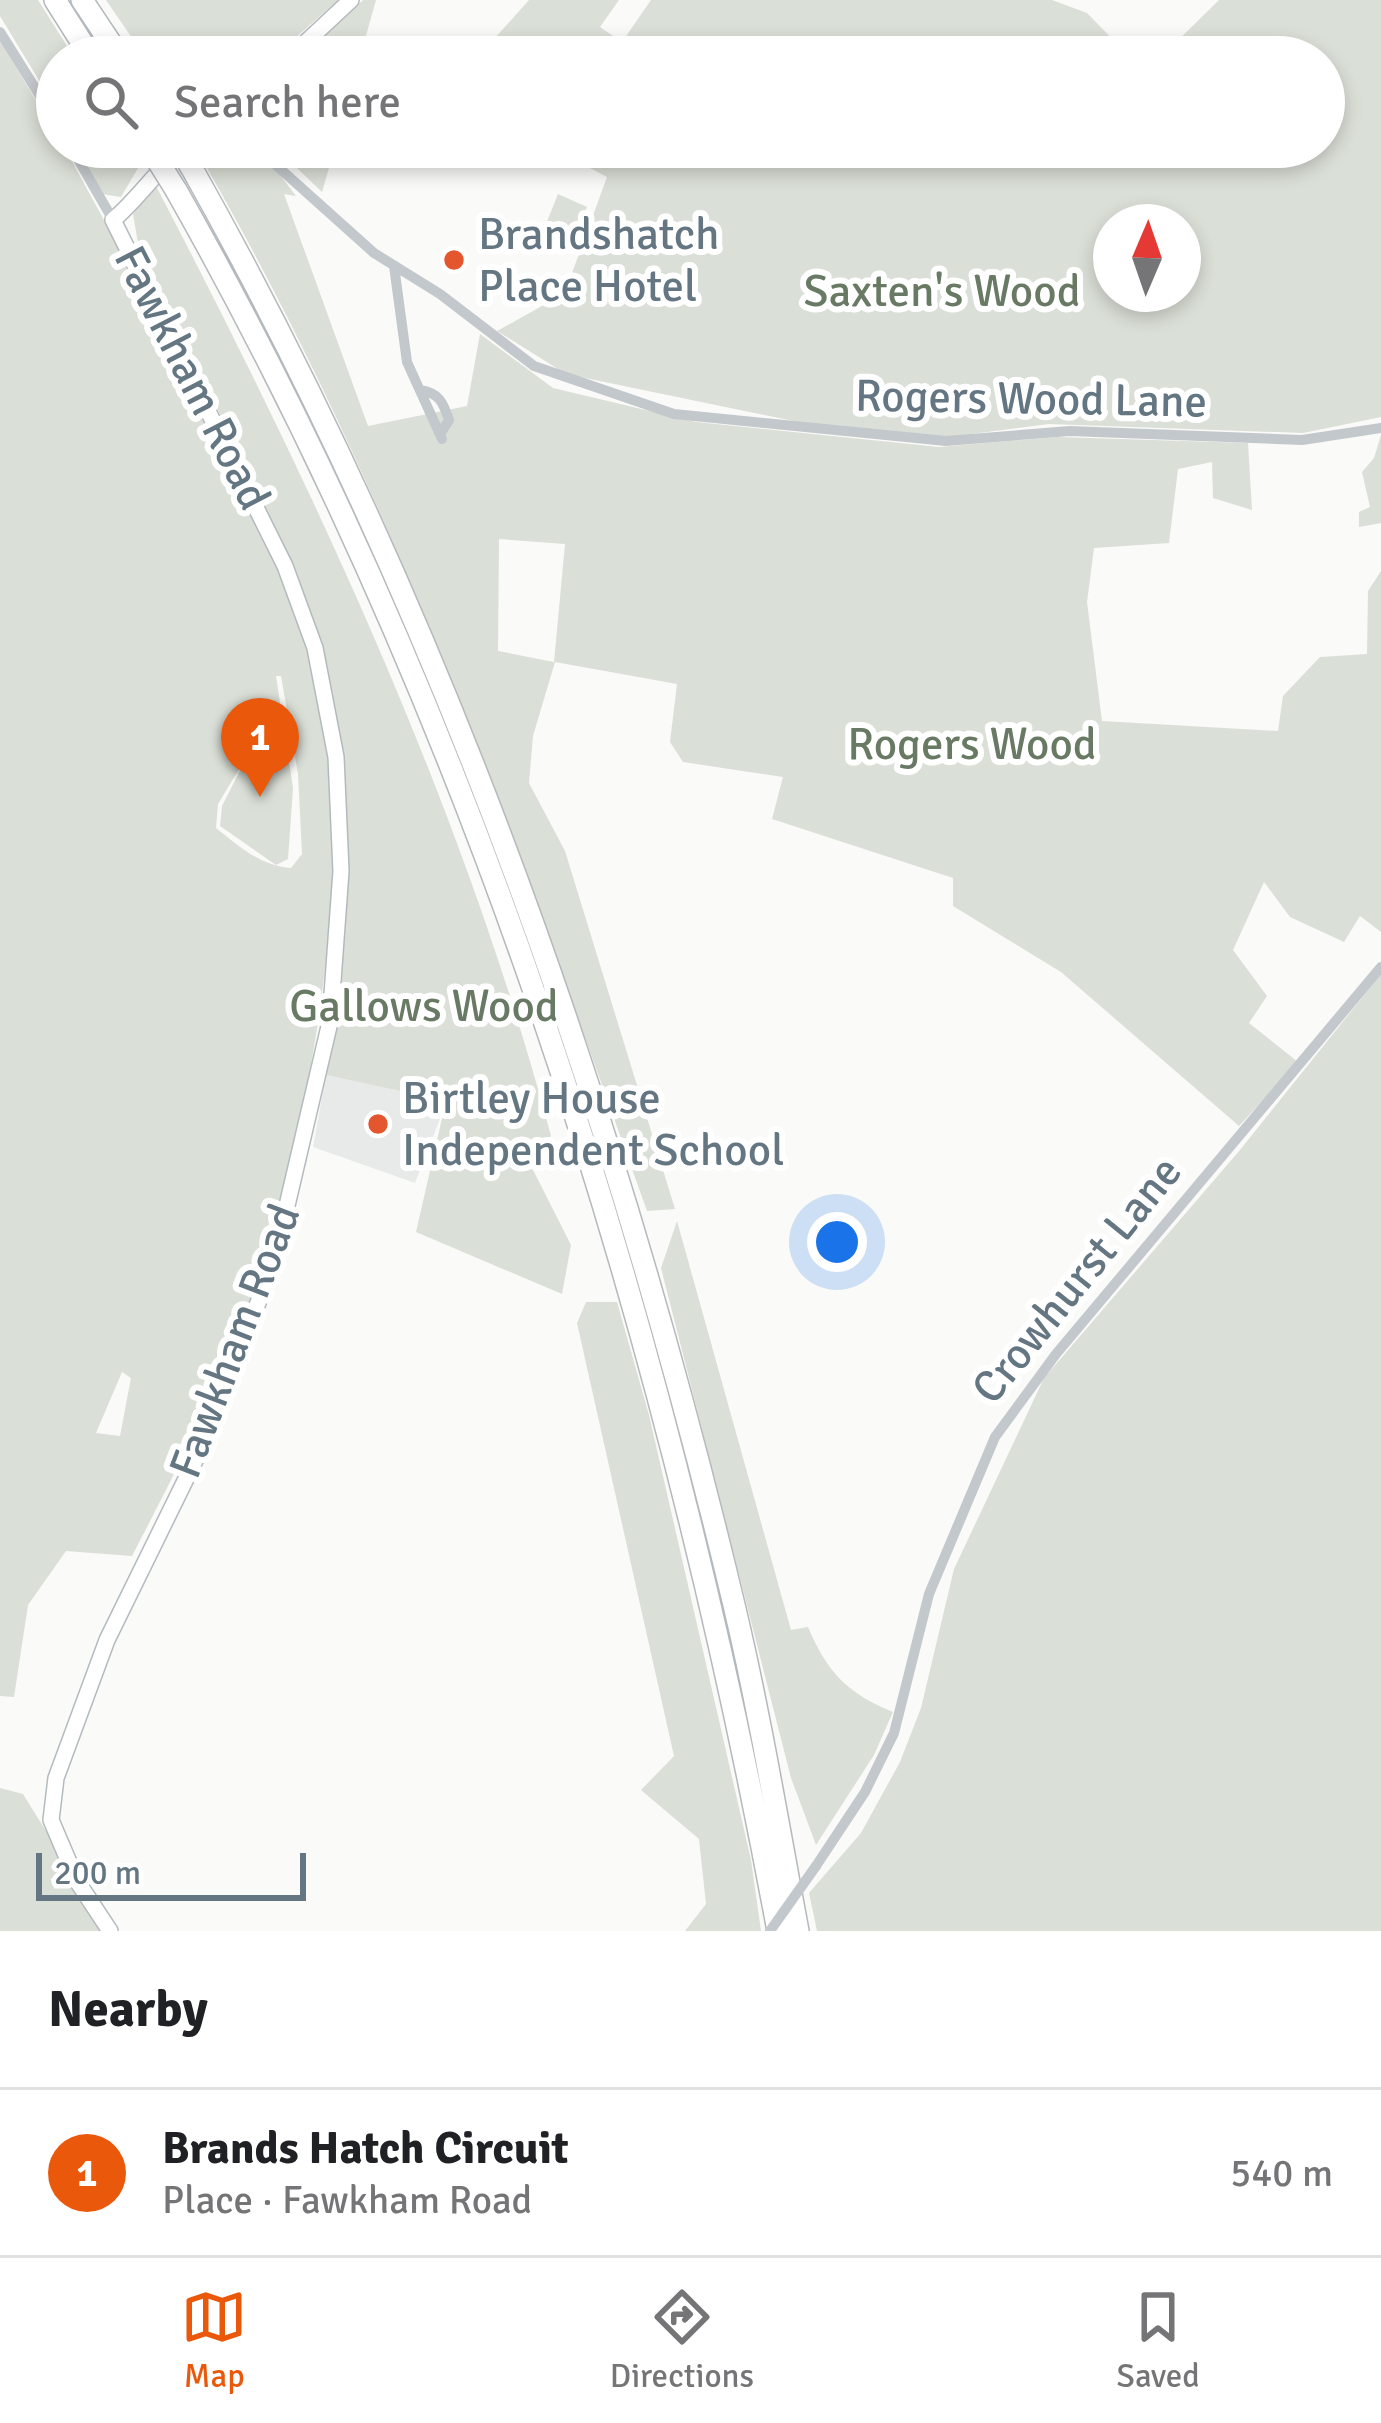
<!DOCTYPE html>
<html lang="en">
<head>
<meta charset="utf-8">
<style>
  :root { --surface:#fff; --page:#f2f2f2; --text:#202124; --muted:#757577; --line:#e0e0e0; --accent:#ea580c }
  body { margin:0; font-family:Signika,sans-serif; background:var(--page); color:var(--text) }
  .compass { position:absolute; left:1093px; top:204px; width:108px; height:108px; border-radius:50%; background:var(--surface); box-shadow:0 6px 18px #0003; rotate:2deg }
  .scale { position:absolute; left:36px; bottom:30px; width:270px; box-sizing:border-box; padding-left:12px; border:6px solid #657683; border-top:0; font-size:33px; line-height:42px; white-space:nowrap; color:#657683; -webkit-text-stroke:9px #fff; paint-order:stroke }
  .you { position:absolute; left:837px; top:1242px; width:42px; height:42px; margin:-30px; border:9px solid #fff; border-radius:50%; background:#1a73e8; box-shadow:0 0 0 18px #1a73e833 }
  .badge { display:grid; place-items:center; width:78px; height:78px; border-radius:50%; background:var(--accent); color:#fff; font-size:39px; font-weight:700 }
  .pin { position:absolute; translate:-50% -99px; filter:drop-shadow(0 3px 6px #0008) }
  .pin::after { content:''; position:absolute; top:63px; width:42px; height:36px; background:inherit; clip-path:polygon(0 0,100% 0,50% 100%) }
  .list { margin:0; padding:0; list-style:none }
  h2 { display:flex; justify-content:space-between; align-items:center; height:156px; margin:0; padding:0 48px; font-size:51px }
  h2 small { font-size:39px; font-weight:400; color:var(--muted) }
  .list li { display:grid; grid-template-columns:78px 1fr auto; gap:36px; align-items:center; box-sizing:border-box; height:168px; padding:0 48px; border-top:3px solid var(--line) }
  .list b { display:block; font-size:45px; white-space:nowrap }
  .list p { margin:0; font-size:39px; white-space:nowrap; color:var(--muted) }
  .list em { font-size:39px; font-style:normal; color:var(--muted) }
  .icon { flex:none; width:66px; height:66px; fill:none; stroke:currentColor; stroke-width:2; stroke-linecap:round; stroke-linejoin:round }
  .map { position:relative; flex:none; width:1381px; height:1931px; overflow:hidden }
  .search { position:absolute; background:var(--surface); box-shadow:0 6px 18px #0003; left:36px; right:36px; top:36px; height:132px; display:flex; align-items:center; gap:30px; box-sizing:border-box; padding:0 42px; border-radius:66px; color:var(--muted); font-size:45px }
  .sheet { height:324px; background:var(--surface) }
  nav { display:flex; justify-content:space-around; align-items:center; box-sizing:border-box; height:168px; border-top:3px solid var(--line); background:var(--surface); font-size:33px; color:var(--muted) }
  nav a { display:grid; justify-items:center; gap:6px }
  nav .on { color:var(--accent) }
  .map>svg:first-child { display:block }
  .built { fill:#e8e9e9 }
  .green { fill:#dadfd7; fill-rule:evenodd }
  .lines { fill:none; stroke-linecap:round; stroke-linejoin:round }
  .secondary-casing { stroke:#b3babf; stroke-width:18 }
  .highway-casing { stroke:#b4b9bd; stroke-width:24 }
  .street { stroke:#c3c8cc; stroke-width:10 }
  .secondary { stroke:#fff; stroke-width:15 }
  .highway { stroke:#fff; stroke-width:21 }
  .highway-bridge-casing { stroke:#b4b9bd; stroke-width:24; stroke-linecap:butt }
  .street-bridge { stroke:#c3c8cc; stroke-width:10 }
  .highway-bridge { stroke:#fff; stroke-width:21 }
  .poi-dot { fill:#e4572e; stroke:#fff; stroke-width:4.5 }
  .labels { text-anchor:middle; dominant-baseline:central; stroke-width:12; stroke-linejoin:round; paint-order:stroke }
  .poi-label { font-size:45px; fill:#657683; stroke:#fff; text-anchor:start }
  .park-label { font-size:45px; fill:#687a64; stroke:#fff }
  .street-label { font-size:45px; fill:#657683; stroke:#fff }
</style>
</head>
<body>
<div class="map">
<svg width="1381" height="1931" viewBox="0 0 1381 1931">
  <rect width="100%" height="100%" fill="#fafaf8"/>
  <path class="built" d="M326 1075 447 1101 415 1183 313 1147Z"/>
  <path class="green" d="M0 0H38L74 57H57V110L0 16Z
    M106 0H338L274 57H145Z
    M363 0H376L360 57H303Z
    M529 0H619L600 27 622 42 651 0H1052L1087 13 1130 57H507L486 48Z
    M1219 0H1381V417L1303 433 1049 424 948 437 837 430 566 374 497 331 551 301 572 273 607 177 550 147H1324V57H1161ZM1111 222H1183V294H1111Z
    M0 41 57 135V147L66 150C150 308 251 467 306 639 366 827 315 1108 253 1292 223 1382 176 1471 132 1556L66 1551 28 1605 14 1697 0 1696ZM276 676H281L298 774 302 854 291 868C260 866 239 846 216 828L218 804 250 751 222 806 220 826 276 865 288 859 293 788ZM122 1372 131 1378 120 1436 96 1433Z
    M78 147H131L141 163 121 197 102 194Z
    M259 147 296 196 284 194 368 426 467 406 480 334 553 388 696 422 939 447 1057 437 1248 443 1252 510 1213 498 1212 462 1178 469 1169 543 1094 548 1087 602 1102 721 1278 731 1283 696 1320 657 1367 654 1368 591 1381 571V932L1360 916 1344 942 1290 917 1264 882 1233 950 1267 996 1249 1023 1298 1062 1239 1126 1061 972 953 906V878L772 819 783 777 683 762 670 742 677 684 555 662 533 736 529 783 565 851 675 1209 647 1211C518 849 390 482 196 149ZM499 539 565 544 554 662 498 651Z
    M275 147H335L322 192Z
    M155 184C314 489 462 803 551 1136L529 1162 571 1245 562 1294 416 1232 446 1101 326 1075 342 979 346 873 321 653 260 496 139 249 133 214Z
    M558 194 587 207 570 251 540 239Z
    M1381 435V523L1359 527V512L1370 507 1362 472 1374 458Z
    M1381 974V1931H817L809 1893 861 1833 900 1762 921 1708 954 1569 1044 1378 1240 1150Z
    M677 1221 791 1630 808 1627C827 1672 848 1694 893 1712L874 1755 816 1845 791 1778 661 1268Z
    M586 1302H617L649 1415 751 1860 761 1931H685L706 1904 699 1839 641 1790 674 1756 577 1323Z
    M0 1788 23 1794 108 1931H0Z"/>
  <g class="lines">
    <g class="secondary-casing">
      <path id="secondary" d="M290 57 351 0
        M110 1931 77 1881 51 1820 56 1778 107 1640 207 1436 274 1261 330 1022 341 871 336 757 315 648 285 566 113 220C140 197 157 169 185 147"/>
    </g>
    <g class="highway-casing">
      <path id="highway" d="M55 0 91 57
        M82 0 120 57
        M195 174C444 618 617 1113 735 1609 760 1715 778 1824 798 1931
        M176 190C480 727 666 1326 778 1931"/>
    </g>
    <path class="street" d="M0 32 57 123
      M71 147 113 220
      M265 147 277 166 374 253 440 294 534 366 674 414 946 441 1070 431 1302 440 1381 428
      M394 266 407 362 442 439
      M420 390C439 393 443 402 449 420L440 434
      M816 1866 865 1792 894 1733 929 1594 995 1437 1056 1354 1381 967"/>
    <use href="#secondary" class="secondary"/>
    <use href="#highway" class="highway"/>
    <g class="highway-bridge-casing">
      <path id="highway-bridge" d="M179 147 195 174
        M151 150 176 190"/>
    </g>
    <path class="street-bridge" d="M770 1931 816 1866"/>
    <use href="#highway-bridge" class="highway-bridge"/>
  </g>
  <g class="poi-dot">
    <circle cx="454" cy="260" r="12"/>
    <circle cx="378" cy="1124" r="12"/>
  </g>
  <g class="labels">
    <g class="poi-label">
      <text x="478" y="234">Brandshatch<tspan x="478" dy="52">Place Hotel</tspan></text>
      <text x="402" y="1098">Birtley House<tspan x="402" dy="52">Independent School</tspan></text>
    </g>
    <g class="park-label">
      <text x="942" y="291">Saxten's Wood</text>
      <text x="972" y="744">Rogers Wood</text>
      <text x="424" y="1006">Gallows Wood</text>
    </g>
    <g class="street-label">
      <text transform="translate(192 378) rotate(63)">Fawkham Road</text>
      <text transform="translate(1031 399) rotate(1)">Rogers Wood Lane</text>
      <text transform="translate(1077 1280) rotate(-51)">Crowhurst Lane</text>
      <text transform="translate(235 1341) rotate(-69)">Fawkham Road</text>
    </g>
  </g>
</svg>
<svg class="compass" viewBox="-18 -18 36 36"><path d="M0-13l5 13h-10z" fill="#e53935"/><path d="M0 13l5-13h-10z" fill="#757577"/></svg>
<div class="scale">200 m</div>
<div class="you"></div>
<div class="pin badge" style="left:260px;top:797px">1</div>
<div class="search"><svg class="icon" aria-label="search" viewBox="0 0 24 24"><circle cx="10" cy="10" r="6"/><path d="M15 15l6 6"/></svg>Search here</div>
</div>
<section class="sheet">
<h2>Nearby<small></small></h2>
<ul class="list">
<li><span class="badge">1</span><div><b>Brands Hatch Circuit</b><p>Place · Fawkham Road</p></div><em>540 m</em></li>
</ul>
</section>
<nav>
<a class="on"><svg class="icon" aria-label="map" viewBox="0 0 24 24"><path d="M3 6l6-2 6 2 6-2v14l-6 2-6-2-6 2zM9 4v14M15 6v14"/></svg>Map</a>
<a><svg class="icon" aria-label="directions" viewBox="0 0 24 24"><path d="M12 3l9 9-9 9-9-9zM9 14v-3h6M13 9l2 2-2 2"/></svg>Directions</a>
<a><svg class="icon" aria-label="saved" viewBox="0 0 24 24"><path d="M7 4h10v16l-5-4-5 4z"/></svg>Saved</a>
</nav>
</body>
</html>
